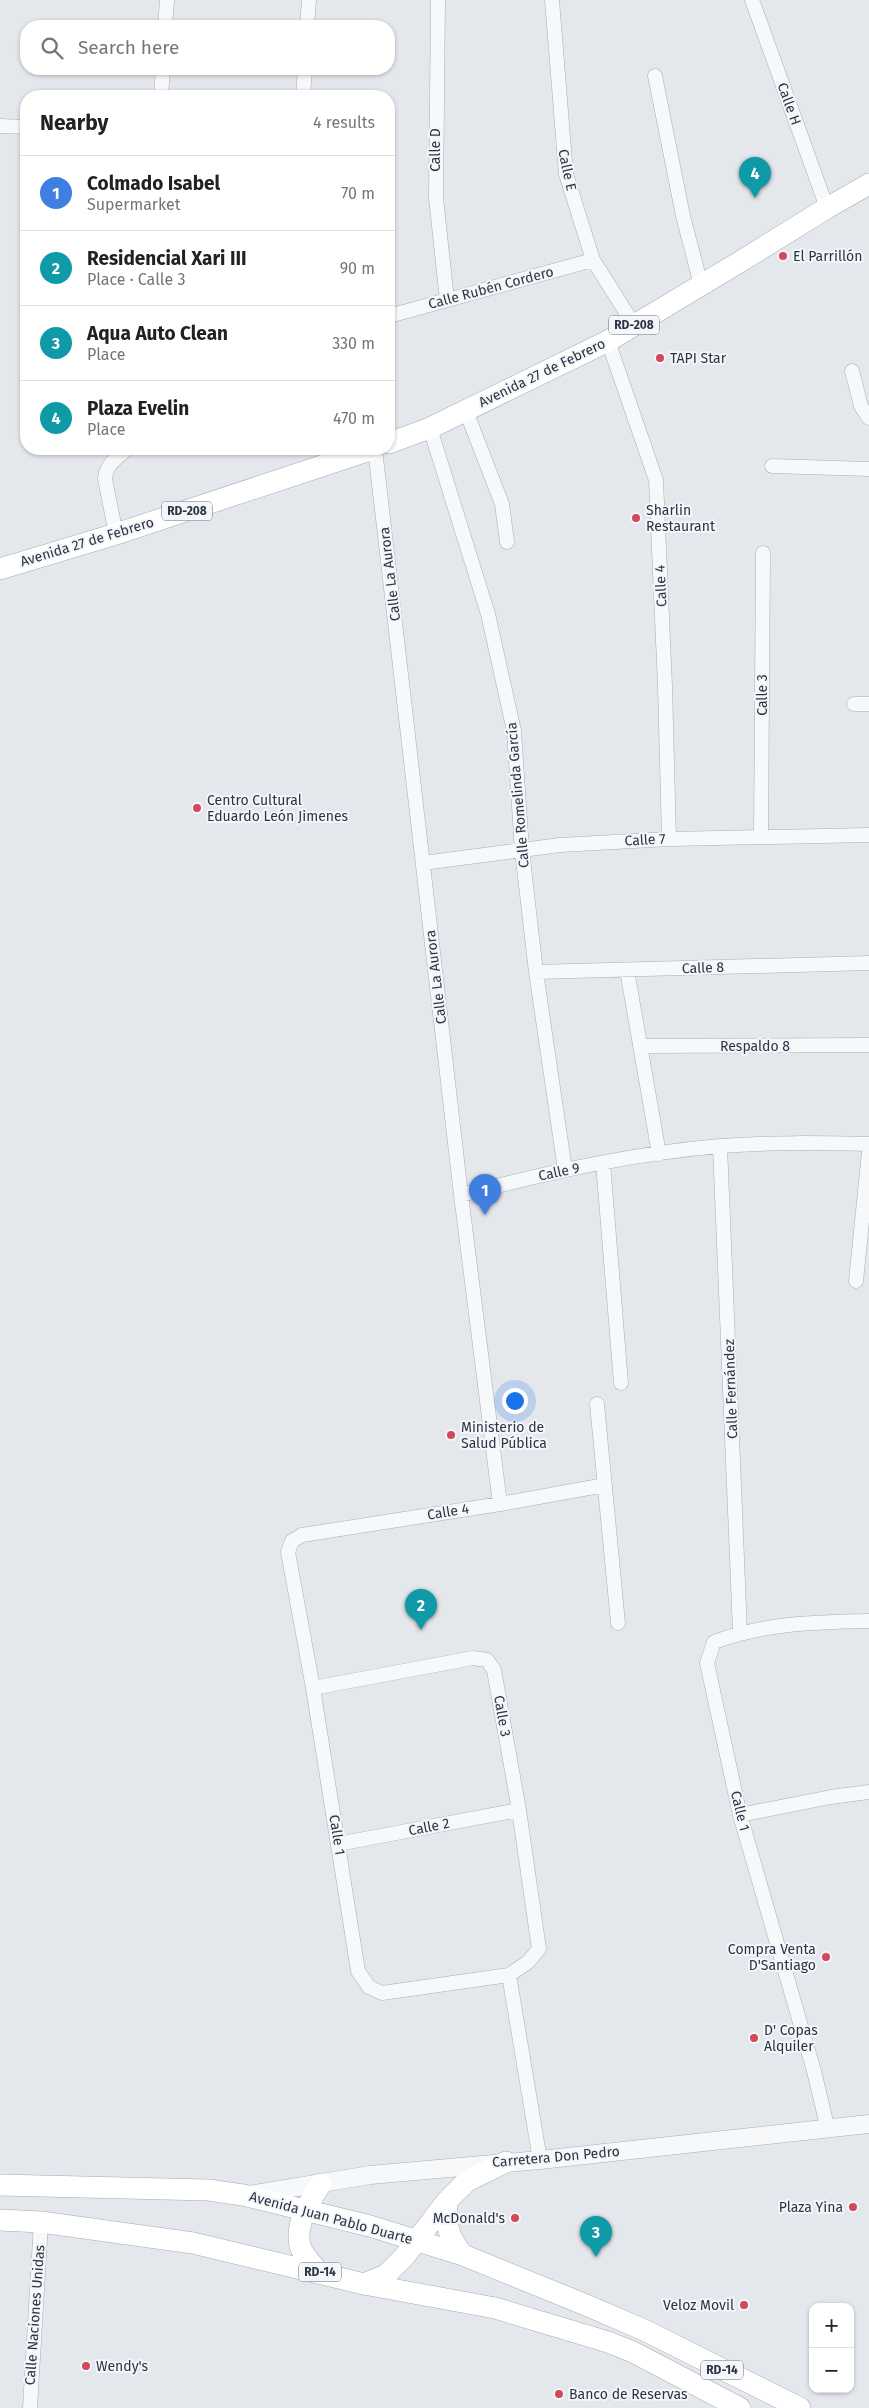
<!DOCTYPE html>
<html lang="en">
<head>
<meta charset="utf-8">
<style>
  :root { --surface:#fff; --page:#f2f2f2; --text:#202124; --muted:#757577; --line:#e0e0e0; --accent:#d1495b }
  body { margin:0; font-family:"Fira Sans",sans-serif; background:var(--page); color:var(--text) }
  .controls { position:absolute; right:15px; bottom:15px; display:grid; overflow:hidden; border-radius:10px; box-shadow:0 1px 4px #0004 }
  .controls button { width:45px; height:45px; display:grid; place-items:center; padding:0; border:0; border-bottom:1px solid var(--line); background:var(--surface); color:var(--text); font:25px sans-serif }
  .you { position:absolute; left:514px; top:1400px; width:18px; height:18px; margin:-12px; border:4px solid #fff; border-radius:50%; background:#1a73e8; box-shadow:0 0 0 8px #1a73e833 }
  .badge { display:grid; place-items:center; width:32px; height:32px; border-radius:50%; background:var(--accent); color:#fff; font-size:16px; font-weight:700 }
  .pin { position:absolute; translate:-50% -41px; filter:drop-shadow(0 1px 2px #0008) }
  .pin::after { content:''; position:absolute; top:26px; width:18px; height:15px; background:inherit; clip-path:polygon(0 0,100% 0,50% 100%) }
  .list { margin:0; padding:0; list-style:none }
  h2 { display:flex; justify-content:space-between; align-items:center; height:65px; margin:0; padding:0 20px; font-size:21px }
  h2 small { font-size:16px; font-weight:400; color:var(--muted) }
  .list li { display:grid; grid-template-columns:32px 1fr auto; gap:15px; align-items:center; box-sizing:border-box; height:75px; padding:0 20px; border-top:1px solid var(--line) }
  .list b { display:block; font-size:19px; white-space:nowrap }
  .list p { margin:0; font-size:16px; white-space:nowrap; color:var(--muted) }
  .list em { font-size:16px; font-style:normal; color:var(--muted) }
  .icon { flex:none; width:28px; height:28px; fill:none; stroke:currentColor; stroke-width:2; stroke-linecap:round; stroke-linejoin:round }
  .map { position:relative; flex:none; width:869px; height:2408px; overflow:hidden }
  .search { position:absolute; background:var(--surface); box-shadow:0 1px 4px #0004; left:20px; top:20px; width:375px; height:55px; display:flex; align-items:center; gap:12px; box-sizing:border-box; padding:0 18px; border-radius:20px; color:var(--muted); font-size:19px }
  .panel { position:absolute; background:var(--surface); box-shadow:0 1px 4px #0004; left:20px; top:90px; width:375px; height:365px; border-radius:20px }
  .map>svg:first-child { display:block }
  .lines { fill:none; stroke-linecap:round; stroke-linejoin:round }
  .minor-casing { stroke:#a9aeb7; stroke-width:15 }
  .tertiary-casing { stroke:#a9aeb7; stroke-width:19 }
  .primary-casing { stroke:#a3abb8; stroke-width:22 }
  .minor { stroke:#f7f8fa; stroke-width:14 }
  .tertiary { stroke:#f7f8fa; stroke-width:18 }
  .primary { stroke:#fff; stroke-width:21 }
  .poi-dot { fill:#d1495b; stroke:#f4f6f9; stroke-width:2 }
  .labels { text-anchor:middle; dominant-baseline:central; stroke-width:4; stroke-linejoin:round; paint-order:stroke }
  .shield { fill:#f4f6f9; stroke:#676e7b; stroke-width:1 }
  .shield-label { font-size:12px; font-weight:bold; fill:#2b3445 }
  .street-label { font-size:14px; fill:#2b3445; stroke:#f4f6f9 }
  .poi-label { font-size:14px; fill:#2b3445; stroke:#f4f6f9; text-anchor:start }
</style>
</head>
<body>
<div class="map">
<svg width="869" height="2408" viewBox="0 0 869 2408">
  <rect width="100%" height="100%" fill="#e4e7ec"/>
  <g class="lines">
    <g class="minor-casing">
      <path id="minor" d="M438 0 436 198 447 300
        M552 0 566 174 593 260 634 325
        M752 0 827 208
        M165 26 167 0
        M307 26 309 0
        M655 76 683 216 701 285
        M161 96 163 69
        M303 96 305 69
        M0 126 26 127
        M389 316 593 260
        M608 341 656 480 665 686 669 839
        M852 371 861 406 869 418
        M466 411 502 504 507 542
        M430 428 488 614 514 731 522 851 536 972 565 1170
        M375 449 461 1195 500 1504
        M772 466 869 469
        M116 534 105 479C106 464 117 458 127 449
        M854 704H869
        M761 837 763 553
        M423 863 560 845 669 839 869 835
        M627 970 659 1154
        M536 972 869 963
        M640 1046 869 1045
        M720 1146 740 1632
        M603 1163 621 1383
        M461 1195C546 1173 634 1153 721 1146 771 1142 820 1143 869 1144
        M856 1281 869 1152
        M597 1404 618 1623
        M313 1688 473 1658 487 1660 494 1670 519 1810 539 1949 528 1962 509 1975 382 1993 369 1987 358 1971 313 1688 288 1552 292 1541 302 1535 500 1504 605 1485
        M740 1815 831 1797 869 1792
        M338 1844 519 1810
        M509 1975 540 2160
        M828 2130 814 2071 740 1815 707 1663 714 1642C764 1623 817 1622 869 1621
        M30 2408 41 2222"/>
    </g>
    <g class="tertiary-casing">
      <path id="tertiary" d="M249 2195 370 2175 540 2160 869 2124"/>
    </g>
    <g class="primary-casing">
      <path id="primary" d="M389 443 430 428 608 341 738 263 827 208 869 184
        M0 569 116 534 373 449
        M0 2185 208 2190 243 2195 370 2226 463 2255 586 2305 644 2330 800 2408
        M0 2220 41 2222 193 2243 364 2284 495 2308 608 2342 633 2352 740 2408
        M463 2255C448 2238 445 2223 447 2201L467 2181 506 2162
        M319 2272C313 2265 303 2256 300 2246 295 2223 309 2202 321 2184
        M364 2284 386 2275 404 2257 447 2201"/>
    </g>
    <use href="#minor" class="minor"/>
    <use href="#tertiary" class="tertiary"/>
    <use href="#primary" class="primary"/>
  </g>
  <g class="poi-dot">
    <circle cx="783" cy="256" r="5"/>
    <circle cx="660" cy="358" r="5"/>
    <circle cx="636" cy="518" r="5"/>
    <circle cx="197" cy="808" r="5"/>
    <circle cx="451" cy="1435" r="5"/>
    <circle cx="826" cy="1957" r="5"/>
    <circle cx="754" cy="2038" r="5"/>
    <circle cx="853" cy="2207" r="5"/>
    <circle cx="515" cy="2218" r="5"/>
    <circle cx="744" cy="2305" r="5"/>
    <circle cx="86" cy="2366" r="5"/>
    <circle cx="559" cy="2394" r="5"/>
  </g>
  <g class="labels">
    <g class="shield">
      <rect x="609" y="315.5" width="50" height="19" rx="4"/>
      <rect x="162" y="501.5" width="50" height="19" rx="4"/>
      <rect x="299" y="2262.5" width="42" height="19" rx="4"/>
      <rect x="701" y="2360.5" width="42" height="19" rx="4"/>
    </g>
    <g class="shield-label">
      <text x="634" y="325">RD-208</text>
      <text x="187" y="511">RD-208</text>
      <text x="320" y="2272">RD-14</text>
      <text x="722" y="2370">RD-14</text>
    </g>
    <g class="street-label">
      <text transform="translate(789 104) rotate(70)">Calle H</text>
      <text transform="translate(435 150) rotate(-90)">Calle D</text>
      <text transform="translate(567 170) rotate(78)">Calle E</text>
      <text transform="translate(491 288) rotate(-15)">Calle Rubén Cordero</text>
      <text transform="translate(542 373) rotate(-26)">Avenida 27 de Febrero</text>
      <text transform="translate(87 542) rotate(-17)">Avenida 27 de Febrero</text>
      <text transform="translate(390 574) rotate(-97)">Calle La Aurora</text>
      <text transform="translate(661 586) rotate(-93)">Calle 4</text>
      <text transform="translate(762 695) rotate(-90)">Calle 3</text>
      <text transform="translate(518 795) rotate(-95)">Calle Romelinda García</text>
      <text transform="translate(645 840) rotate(-3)">Calle 7</text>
      <text transform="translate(703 968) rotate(-2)">Calle 8</text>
      <text transform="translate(436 977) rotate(-97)">Calle La Aurora</text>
      <text x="755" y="1046">Respaldo 8</text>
      <text transform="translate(559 1172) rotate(-12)">Calle 9</text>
      <text transform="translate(731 1389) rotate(-92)">Calle Fernández</text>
      <text transform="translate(448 1512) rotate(-9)">Calle 4</text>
      <text transform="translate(502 1716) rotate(80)">Calle 3</text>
      <text transform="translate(740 1811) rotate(76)">Calle 1</text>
      <text transform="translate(429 1827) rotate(-11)">Calle 2</text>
      <text transform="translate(337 1835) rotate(81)">Calle 1</text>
      <text transform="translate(556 2157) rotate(-5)">Carretera Don Pedro</text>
      <text transform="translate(331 2218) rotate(15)">Avenida Juan Pablo Duarte</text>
      <text transform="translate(35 2315) rotate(-86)">Calle Naciones Unidas</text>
    </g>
    <g class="poi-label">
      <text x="793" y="256">El Parrillón</text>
      <text x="670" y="358">TAPI Star</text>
      <text x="646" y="510">Sharlin<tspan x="646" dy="16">Restaurant</tspan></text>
      <text x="207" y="800">Centro Cultural<tspan x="207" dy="16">Eduardo León Jimenes</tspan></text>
      <text x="461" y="1427">Ministerio de<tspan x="461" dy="16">Salud Pública</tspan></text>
      <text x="816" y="1949" text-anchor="end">Compra Venta<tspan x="816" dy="16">D'Santiago</tspan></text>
      <text x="764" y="2030">D' Copas<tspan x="764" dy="16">Alquiler</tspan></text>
      <text x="843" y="2207" text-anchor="end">Plaza Yina</text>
      <text x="505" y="2218" text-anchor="end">McDonald's</text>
      <text x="734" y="2305" text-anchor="end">Veloz Movil</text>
      <text x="96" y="2366">Wendy's</text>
      <text x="569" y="2394">Banco de Reservas</text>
    </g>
  </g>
</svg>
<div class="controls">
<button>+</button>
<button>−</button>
</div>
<div class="you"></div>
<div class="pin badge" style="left:485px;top:1215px;background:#3f7fe0">1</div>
<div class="pin badge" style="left:421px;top:1630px;background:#0f9aa8">2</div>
<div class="pin badge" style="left:596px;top:2257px;background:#0f9aa8">3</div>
<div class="pin badge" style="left:755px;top:198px;background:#0f9aa8">4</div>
<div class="search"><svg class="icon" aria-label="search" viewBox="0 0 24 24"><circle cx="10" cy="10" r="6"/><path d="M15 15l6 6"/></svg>Search here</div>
<section class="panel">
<h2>Nearby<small>4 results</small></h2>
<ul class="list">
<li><span class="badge" style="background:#3f7fe0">1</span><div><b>Colmado Isabel</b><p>Supermarket</p></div><em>70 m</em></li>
<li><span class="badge" style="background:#0f9aa8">2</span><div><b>Residencial Xari III</b><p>Place · Calle 3</p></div><em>90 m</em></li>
<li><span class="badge" style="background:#0f9aa8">3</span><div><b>Aqua Auto Clean</b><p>Place</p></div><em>330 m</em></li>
<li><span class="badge" style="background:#0f9aa8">4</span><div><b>Plaza Evelin</b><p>Place</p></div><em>470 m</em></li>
</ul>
</section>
</div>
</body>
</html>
